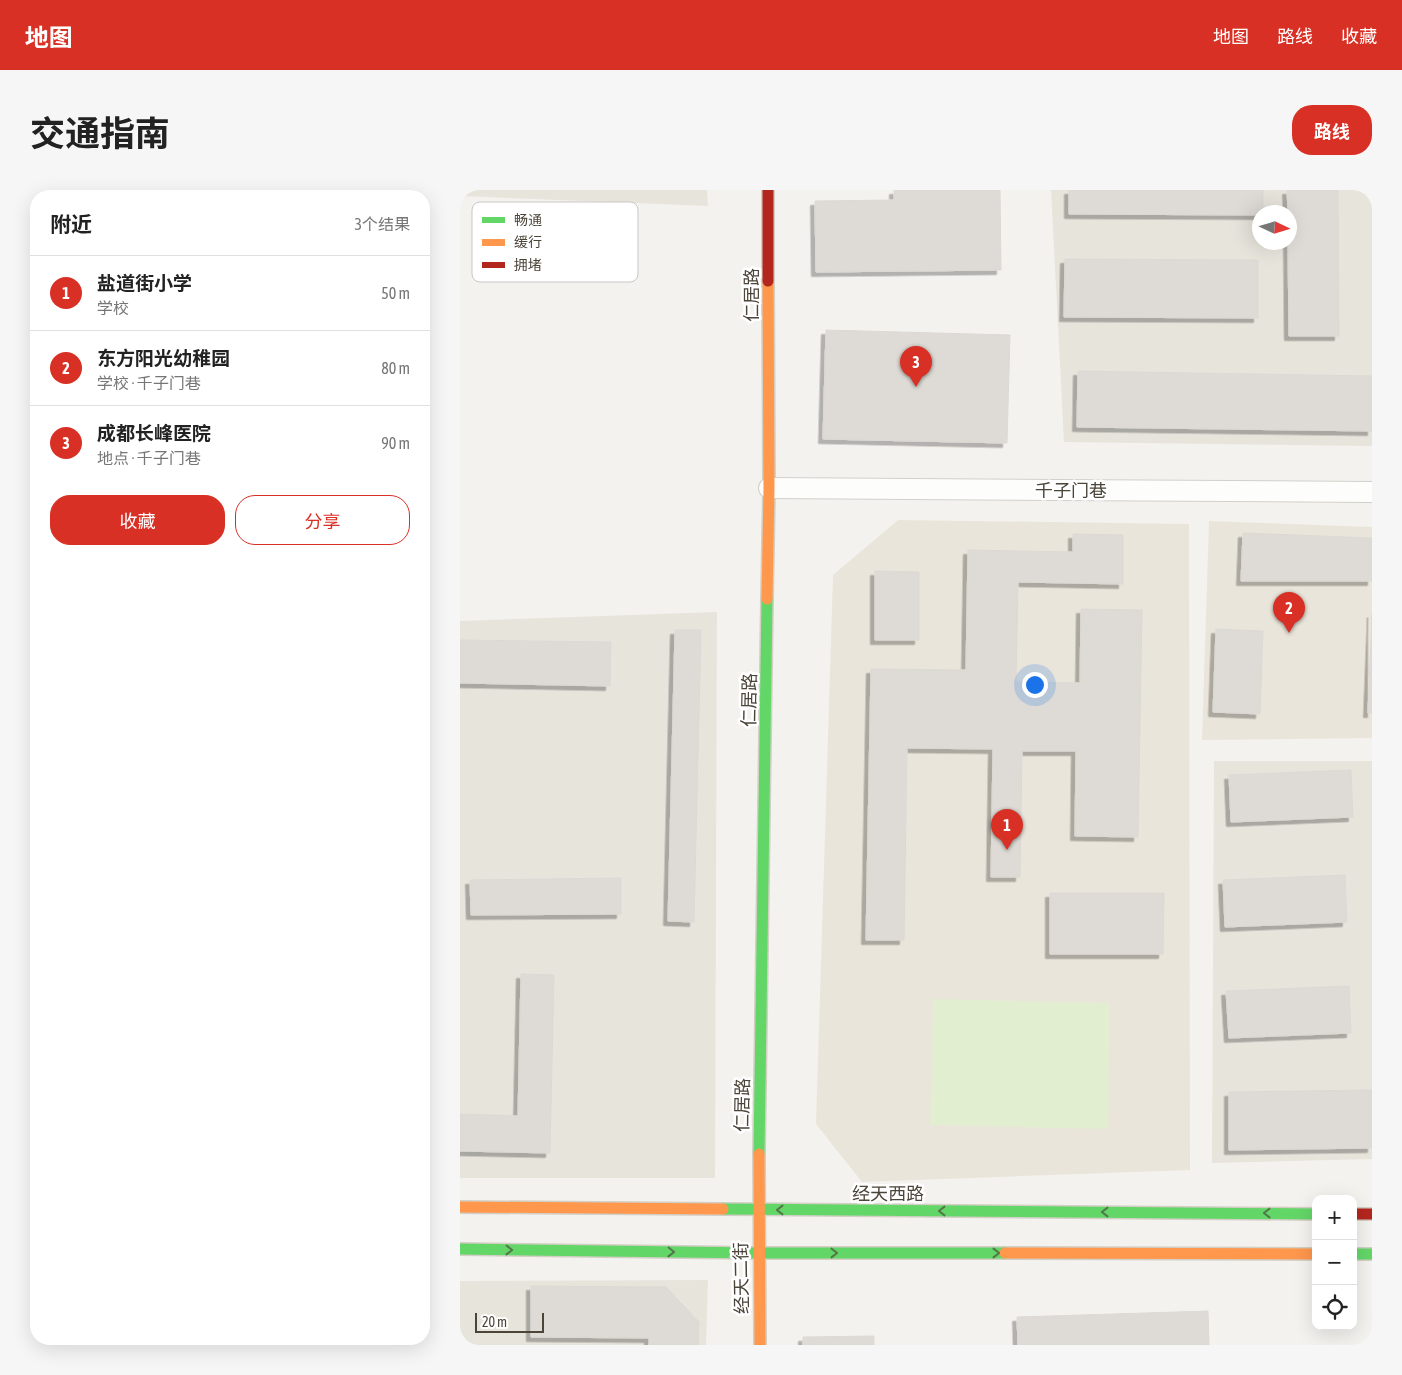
<!DOCTYPE html>
<html lang="zh">
<head>
<meta charset="utf-8">
<style>
  :root { --surface:#fff; --page:#f6f6f6; --text:#222; --muted:#767676; --line:#e0e0e0; --accent:#d93025 }
  body { margin:0; font-family:"Asap Condensed","Noto Sans SC",sans-serif; background:var(--page); color:var(--text) }
  .controls { position:absolute; right:15px; bottom:15px; display:grid; overflow:hidden; border-radius:10px; box-shadow:0 5px 20px #0002 }
  .controls button { width:45px; height:45px; display:grid; place-items:center; padding:0; border:0; border-bottom:1px solid var(--line); background:var(--surface); color:var(--text); font:25px sans-serif }
  .compass { position:absolute; left:792px; top:15px; width:45px; height:45px; border-radius:50%; background:var(--surface); box-shadow:0 5px 20px #0002; rotate:94deg }
  .scale { position:absolute; left:15px; bottom:12px; width:69px; box-sizing:border-box; padding-left:5px; border:2px solid #4b4439; border-top:0; font-size:14px; line-height:18px; white-space:nowrap; color:#4b4439; -webkit-text-stroke:4px #fff; paint-order:stroke }
  .you { position:absolute; left:574px; top:494px; width:18px; height:18px; margin:-12px; border:4px solid #fff; border-radius:50%; background:#1a73e8; box-shadow:0 0 0 8px #1a73e833 }
  .badge { display:grid; place-items:center; width:32px; height:32px; border-radius:50%; background:var(--accent); color:#fff; font-size:16px; font-weight:700 }
  .pin { position:absolute; translate:-50% -41px; filter:drop-shadow(0 1px 2px #0008) }
  .pin::after { content:''; position:absolute; top:26px; width:18px; height:15px; background:inherit; clip-path:polygon(0 0,100% 0,50% 100%) }
  .list { margin:0; padding:0; list-style:none }
  h2 { display:flex; justify-content:space-between; align-items:center; height:65px; margin:0; padding:0 20px; font-size:21px }
  h2 small { font-size:16px; font-weight:400; color:var(--muted) }
  .list li { display:grid; grid-template-columns:32px 1fr auto; gap:15px; align-items:center; box-sizing:border-box; height:75px; padding:0 20px; border-top:1px solid var(--line) }
  .list b { display:block; font-size:19px; white-space:nowrap }
  .list p { margin:0; font-size:16px; white-space:nowrap; color:var(--muted) }
  .list em { font-size:16px; font-style:normal; color:var(--muted) }
  .actions { display:flex; gap:10px; padding:15px 20px }
  .actions a { flex:1; padding:11px 0; border:1px solid var(--accent); border-radius:20px; text-align:center; font-size:18px; color:var(--accent) }
  .actions .main { background:var(--accent); color:#fff }
  .icon { flex:none; width:28px; height:28px; fill:none; stroke:currentColor; stroke-width:2; stroke-linecap:round; stroke-linejoin:round }
  .map { position:relative; flex:none; width:912px; height:1155px; overflow:hidden; border-radius:20px }
  header { display:flex; align-items:center; gap:30px; box-sizing:border-box; height:70px; padding:0 25px; background:var(--accent); color:#fff }
  header strong { font-size:24px }
  nav { display:flex; gap:28px; margin-inline-start:auto; font-size:18px }
  .intro { display:flex; align-items:center; justify-content:space-between; box-sizing:border-box; height:120px; padding:0 30px }
  h1 { margin:0; font-size:35px }
  .button { padding:12px 22px; border-radius:20px; background:var(--accent); color:#fff; font-size:18px; font-weight:700 }
  main { display:flex; gap:30px; padding:0 30px }
  aside { flex:1; background:var(--surface); border-radius:20px; box-shadow:0 5px 20px #0002 }
  .map>svg:first-child { display:block }
  .residential { fill:#e7e4dc; fill-rule:evenodd }
  .education { fill:#eae5da }
  .green { fill:#e1eecf }
  .building { fill:#dedbd6; stroke:#dcd9d4; filter:url(#shadow) }
  .lines { fill:none; stroke-linecap:round; stroke-linejoin:round }
  .street-casing { stroke:#d2d0cb; stroke-width:22 }
  .fast-casing { stroke:#d3cfc5; stroke-width:14 }
  .slow-casing { stroke:#d3cfc5; stroke-width:14 }
  .jam-casing { stroke:#d3cfc5; stroke-width:14 }
  .street { stroke:#fdfdfc; stroke-width:20 }
  .fast { stroke:#63d668; stroke-width:11 }
  .slow { stroke:#ff974d; stroke-width:11 }
  .jam { stroke:#b3261e; stroke-width:11 }
  .oneway { stroke:#537749 }
  .labels { text-anchor:middle; dominant-baseline:central; stroke-width:5; stroke-linejoin:round; paint-order:stroke }
  .street-label { font-size:18px; fill:#4b4439; stroke:#fff }
  .key { fill:#fff; stroke:#c9c7c4; stroke-width:1 }
  .key-label { font-size:14px; fill:#4b4439 }
</style>
</head>
<body>
<header>
<strong>地图</strong>
<nav><a>地图</a><a>路线</a><a>收藏</a></nav>
</header>
<div class="intro"><h1>交通指南</h1><a class="button">路线</a></div>
<main>
<aside>
<h2>附近<small>3个结果</small></h2>
<ul class="list">
<li><span class="badge">1</span><div><b>盐道街小学</b><p>学校</p></div><em>50 m</em></li>
<li><span class="badge">2</span><div><b>东方阳光幼稚园</b><p>学校 · 千子门巷</p></div><em>80 m</em></li>
<li><span class="badge">3</span><div><b>成都长峰医院</b><p>地点 · 千子门巷</p></div><em>90 m</em></li>
</ul>
<div class="actions"><a class="main">收藏</a><a>分享</a></div>
</aside>
<div class="map">
<svg width="912" height="1155" viewBox="0 0 912 1155">
  <defs>
    <filter id="shadow"><feDropShadow dx="-4.5" dy="4.5" stdDeviation="0" flood-color="#0004"/></filter>
  </defs>
  <rect width="100%" height="100%" fill="#f4f2ee"/>
  <path class="residential" d="M0 0H247L248 16 0 6Z
    M591 0H912V256L604 252ZM799 22H829V52H799Z
    M257 422 255 988H0V431Z
    M754 571H912V969L752 973Z
    M248 1090 246 1155H0V1091Z"/>
  <path class="education" d="M438 330 729 334 730 980 402 992 356 934 373 385Z
    M749 331 912 337V548L742 550Z"/>
  <path class="green" d="M473 809 650 813 648 939 470 935Z"/>
  <path class="building" d="M434 0H540L541 80 356 82 355 11 434 10Z
    M609 0H803V22H799V25L609 24Z
    M827 0H878L879 146H829L828 52H829V22H828Z
    M605 69 798 70V128L604 127Z
    M366 140 550 145 547 253 363 249Z
    M618 181 912 186V241L617 237Z
    M783 343 912 348V391H781Z
    M613 344 663 345V394L558 392 556 492 620 493 621 419 682 420 678 647 615 646 616 561H562L560 687H531L533 559 447 558 444 750H406L411 479 506 480 508 360 613 362Z
    M415 381 459 382V450H415Z
    M912 423V523H908Z
    M756 439 803 441 800 524 753 522Z
    M215 440H241L234 732 208 731Z
    M0 450 151 452 150 496 0 493Z
    M891 580 893 627 771 632 769 585Z
    M885 685 887 732 765 737 763 690Z
    M161 688V724L11 725 10 690Z
    M590 703H704L703 764H590Z
    M61 784 94 785 90 963 0 961V924L58 926Z
    M889 796 891 843 769 848 766 801Z
    M912 900V958L769 960V902Z
    M71 1096 206 1097 239 1132 238 1155H189V1148L71 1147Z
    M748 1121 749 1155H558L557 1127Z
    M414 1146V1155H343V1147Z"/>
  <g class="lines">
    <g class="street-casing">
      <path id="street" d="M309 298 912 302"/>
    </g>
    <g class="fast-casing">
      <path id="fast" d="M299 964 307 409
        M263 1019 856 1024
        M0 1059 298 1063H545
        M893 1064H912"/>
    </g>
    <g class="slow-casing">
      <path id="slow" d="M307 409 309 298 308 91
        M299 964 300 1155
        M0 1017 263 1019
        M545 1063 856 1064"/>
    </g>
    <g class="jam-casing">
      <path id="jam" d="M308 0V91
        M893 1024H912"/>
    </g>
    <use href="#street" class="street"/>
    <use href="#fast" class="fast"/>
    <use href="#slow" class="slow"/>
    <use href="#jam" class="jam"/>
  </g>
  <defs><path id="oneway-chevron" d="M-2-3.5L2.5 0L-2 3.5" fill="none" stroke-width="1.6" stroke-linecap="round" stroke-linejoin="round" transform="scale(1.25)"/></defs>
  <g class="oneway">
    <use href="#oneway-chevron" transform="translate(320 1020) rotate(-180)"/>
    <use href="#oneway-chevron" transform="translate(482 1021) rotate(-180)"/>
    <use href="#oneway-chevron" transform="translate(645 1022) rotate(-180)"/>
    <use href="#oneway-chevron" transform="translate(807 1023) rotate(-180)"/>
    <use href="#oneway-chevron" transform="translate(49 1060) rotate(1)"/>
    <use href="#oneway-chevron" transform="translate(211 1062) rotate(1)"/>
    <use href="#oneway-chevron" transform="translate(374 1063)"/>
    <use href="#oneway-chevron" transform="translate(536 1063)"/>
  </g>
  <g class="labels">
    <g class="street-label">
      <text transform="translate(291 105) rotate(-90)">仁居路</text>
      <text x="611" y="300">千子门巷</text>
      <text transform="translate(289 510) rotate(-89)">仁居路</text>
      <text transform="translate(282 915) rotate(-89)">仁居路</text>
      <text x="428" y="1003">经天西路</text>
      <text transform="translate(281 1088) rotate(-91)">经天二街</text>
    </g>
  </g>
  <rect x="12" y="12" width="166" height="80" rx="8" class="key"/>
  <rect x="22" y="27" width="23" height="6" fill="#63d668"/>
  <rect x="22" y="49" width="23" height="7" fill="#ff974d"/>
  <rect x="22" y="72" width="23" height="6" fill="#b3261e"/>
  <g class="key-label">
    <text x="54" y="35">畅通</text>
    <text x="54" y="57">缓行</text>
    <text x="54" y="80">拥堵</text>
  </g>
</svg>
<div class="controls">
<button>+</button>
<button>−</button>
<button><svg class="icon" aria-label="locate" viewBox="0 0 24 24"><circle cx="12" cy="12" r="6"/><path d="M12 2v4M12 18v4M2 12h4M18 12h4"/></svg></button>
</div>
<svg class="compass" viewBox="-18 -18 36 36"><path d="M0-13l5 13h-10z" fill="#e53935"/><path d="M0 13l5-13h-10z" fill="#767676"/></svg>
<div class="scale">20 m</div>
<div class="you"></div>
<div class="pin badge" style="left:547px;top:660px">1</div>
<div class="pin badge" style="left:829px;top:443px">2</div>
<div class="pin badge" style="left:456px;top:197px">3</div>
</div>
</main>
</body>
</html>
